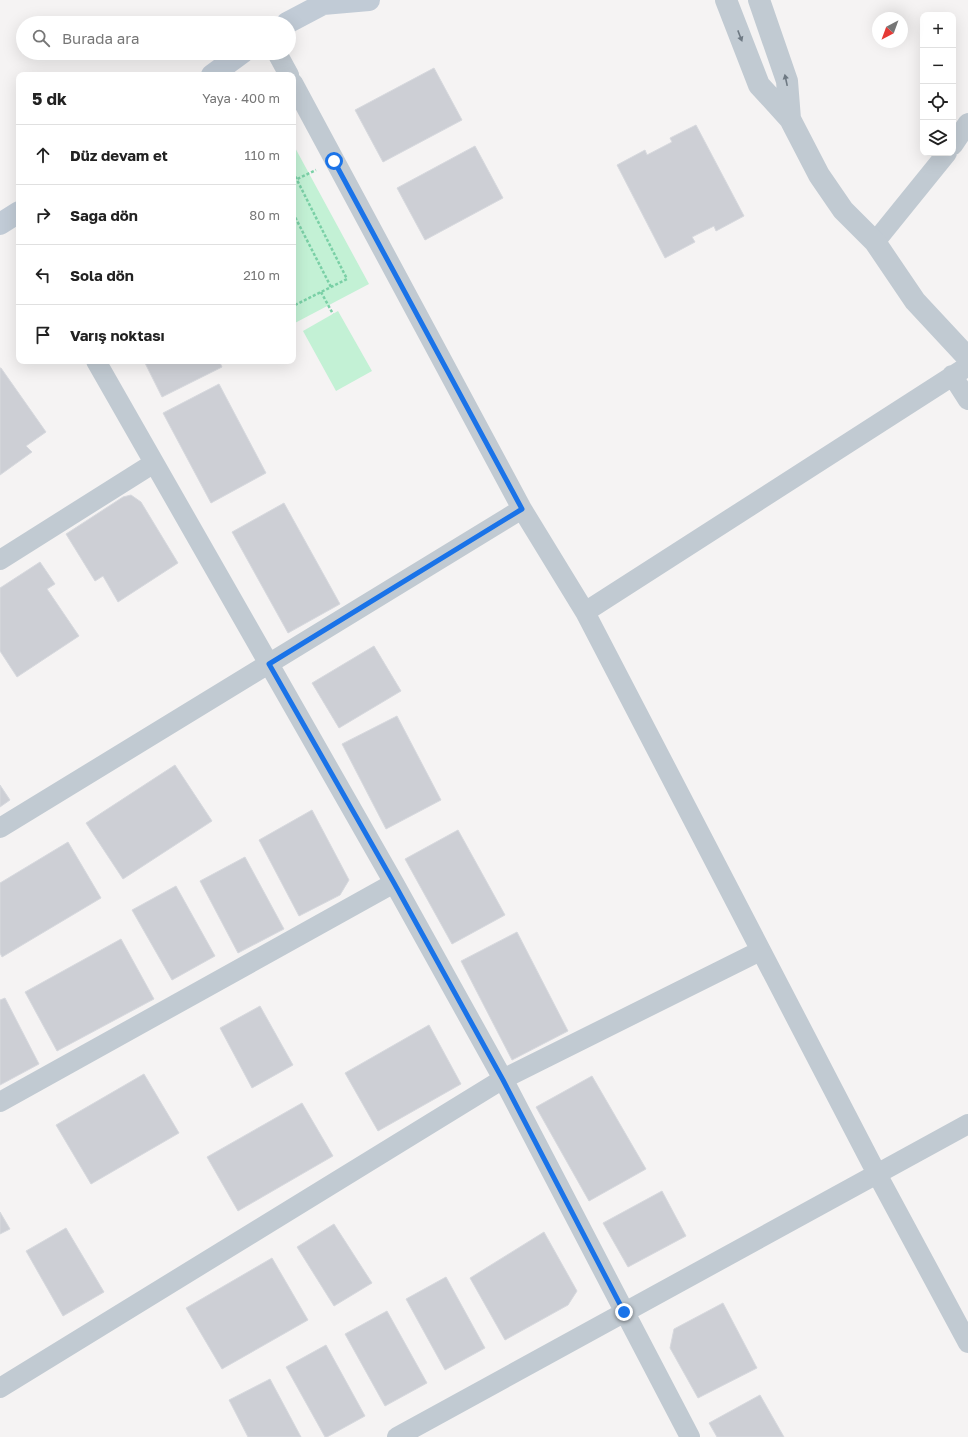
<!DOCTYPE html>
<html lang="tr">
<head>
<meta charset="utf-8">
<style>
  :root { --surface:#fff; --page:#f6f6f6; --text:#222; --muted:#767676; --line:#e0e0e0 }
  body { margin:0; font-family:"Golos Text",sans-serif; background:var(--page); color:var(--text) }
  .controls { position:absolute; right:12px; top:12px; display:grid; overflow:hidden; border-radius:8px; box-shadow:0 4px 16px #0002 }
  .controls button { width:36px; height:36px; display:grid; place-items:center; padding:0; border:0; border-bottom:1px solid var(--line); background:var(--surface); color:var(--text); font:20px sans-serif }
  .compass { position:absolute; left:872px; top:12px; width:36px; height:36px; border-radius:50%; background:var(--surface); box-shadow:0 4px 16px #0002; rotate:221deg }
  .stop { position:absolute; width:12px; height:12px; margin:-9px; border:3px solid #1a73e8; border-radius:50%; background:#fff }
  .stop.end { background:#1a73e8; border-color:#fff; box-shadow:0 1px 4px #0008 }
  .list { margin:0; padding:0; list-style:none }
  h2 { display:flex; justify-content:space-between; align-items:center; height:52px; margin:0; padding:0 16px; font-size:17px }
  h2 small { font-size:13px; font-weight:400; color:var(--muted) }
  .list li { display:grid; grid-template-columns:26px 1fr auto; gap:12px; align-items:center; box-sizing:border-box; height:60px; padding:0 16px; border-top:1px solid var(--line) }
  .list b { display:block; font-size:15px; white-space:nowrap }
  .list em { font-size:13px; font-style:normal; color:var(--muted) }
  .icon { flex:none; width:22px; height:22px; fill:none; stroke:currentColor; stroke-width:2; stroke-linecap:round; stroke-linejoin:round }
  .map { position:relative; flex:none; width:968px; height:1437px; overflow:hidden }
  .search { position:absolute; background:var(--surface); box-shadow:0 4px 16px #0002; left:16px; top:16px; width:280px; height:44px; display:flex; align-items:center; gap:10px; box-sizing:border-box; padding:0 14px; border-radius:22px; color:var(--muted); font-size:15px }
  .panel { position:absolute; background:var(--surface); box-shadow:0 4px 16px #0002; left:16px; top:72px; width:280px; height:292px; border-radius:8px }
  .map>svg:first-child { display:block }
  .green { fill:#c3f1d5 }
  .building { fill:#cdcfd5; stroke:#d7d9de }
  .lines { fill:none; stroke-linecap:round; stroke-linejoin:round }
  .path { stroke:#7ad0a6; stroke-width:2.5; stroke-dasharray:3 2; stroke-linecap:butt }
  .minor { stroke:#c1cad2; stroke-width:20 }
  .tertiary { stroke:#c1cad2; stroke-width:22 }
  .secondary { stroke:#c1cbd6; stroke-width:22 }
  .oneway { fill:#6e7983 }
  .route { stroke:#1a73e8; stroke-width:5 }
</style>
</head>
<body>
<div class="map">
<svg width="968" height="1437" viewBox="0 0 968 1437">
  <rect width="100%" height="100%" fill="#f5f3f3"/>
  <path class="green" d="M293 144 369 284 293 324Z
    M338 311 372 371 336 391 303 331Z"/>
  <path class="building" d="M434 68 462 120 383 162 355 110Z
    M696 125 744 216 716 231 714 226 692 237 695 242 665 258 617 165 645 150 647 155 672 142 670 138Z
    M475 146 503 198 425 240 397 188Z
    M144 361H219L222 367 162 397Z
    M0 368H1L46 432 26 446 32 452 0 475Z
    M219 384 266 473 211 503 163 413Z
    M131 495 141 502 178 563 118 602 103 576 95 581 66 534 123 497Z
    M284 503 340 604 288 633 232 532Z
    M40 562 55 584 47 589 79 636 17 677 0 651V588Z
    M374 646 401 691 339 728 312 683Z
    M397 716 441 800 386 829 342 744Z
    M175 765 212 821 123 879 86 823Z
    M0 785 10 800 0 807Z
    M312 810 349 880 340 895 299 916 259 840Z
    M458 830 505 915 452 944 405 859Z
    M68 842 101 898 2 957 0 953V883Z
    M245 857 284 929 238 953 200 881Z
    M176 886 215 956 172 980 132 910Z
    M517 932 568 1031 512 1060 461 961Z
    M121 939 154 999 57 1051 25 992Z
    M5 998 39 1064 0 1085V1000Z
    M260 1006 293 1065 252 1088 220 1028Z
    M429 1025 461 1084 378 1131 345 1073Z
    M144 1074 179 1133 91 1184 56 1125Z
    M592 1076 646 1169 589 1201 536 1107Z
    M302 1103 333 1156 238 1211 207 1157Z
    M662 1191 686 1236 628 1267 603 1223Z
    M0 1212 10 1229 0 1234Z
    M334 1224 372 1283 334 1306 297 1247Z
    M66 1228 104 1292 63 1316 26 1251Z
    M544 1232 577 1291 568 1305 505 1340 470 1278Z
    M272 1258 308 1320 222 1369 186 1308Z
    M446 1277 485 1348 445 1370 406 1299Z
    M723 1303 757 1368 698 1398 670 1348 674 1329Z
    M387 1311 427 1383 385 1406 345 1334Z
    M326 1345 365 1416 327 1437H325L286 1367Z
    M270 1379 301 1437H248L229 1400Z
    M760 1395 784 1437H717L709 1423Z"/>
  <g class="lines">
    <path class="path" d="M293 172 347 279 293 306
      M293 181 316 170
      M293 213 331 287
      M321 292 333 314
      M293 319 295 323"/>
    <path class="minor" d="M277 53 289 75
      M293 83 522 509 585 612 877 1174 968 1343
      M953 145 968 123
      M875 242 947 153
      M96 361 394 883 503 1079 690 1437
      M952 375 968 400
      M0 560 154 463
      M585 612 968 366
      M0 828 522 509
      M0 1102 394 883
      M0 1388 503 1079 760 951
      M397 1437 968 1124"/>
    <path class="tertiary" d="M726 0 759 85 790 119 819 175 843 210 875 242 915 301 968 358
      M759 0 787 81 790 119"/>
    <path class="secondary" d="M287 23 323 4 369 0
      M212 75 242 53
      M0 224 19 212"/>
  </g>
  <defs><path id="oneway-solid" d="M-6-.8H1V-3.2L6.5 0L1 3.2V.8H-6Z"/></defs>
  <g class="oneway">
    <use href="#oneway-solid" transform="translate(740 36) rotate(69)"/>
    <use href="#oneway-solid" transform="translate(786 80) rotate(-102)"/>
  </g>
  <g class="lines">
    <path class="route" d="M334 161 522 509 269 664 394 883 503 1080 624 1312"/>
  </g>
</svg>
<div class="controls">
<button>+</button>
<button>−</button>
<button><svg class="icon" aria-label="locate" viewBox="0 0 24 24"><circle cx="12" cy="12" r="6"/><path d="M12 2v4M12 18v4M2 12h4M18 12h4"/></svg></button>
<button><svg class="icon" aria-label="layers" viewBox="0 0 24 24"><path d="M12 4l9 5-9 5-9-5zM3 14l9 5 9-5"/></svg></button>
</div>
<svg class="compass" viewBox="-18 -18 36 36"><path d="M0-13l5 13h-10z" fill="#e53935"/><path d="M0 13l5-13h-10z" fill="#767676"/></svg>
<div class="stop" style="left:334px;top:161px"></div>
<div class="stop end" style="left:624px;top:1312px"></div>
<div class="search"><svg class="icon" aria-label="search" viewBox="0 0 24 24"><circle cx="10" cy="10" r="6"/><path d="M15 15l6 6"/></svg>Burada ara</div>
<section class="panel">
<h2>5 dk<small>Yaya · 400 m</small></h2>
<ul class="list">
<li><svg class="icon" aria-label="ahead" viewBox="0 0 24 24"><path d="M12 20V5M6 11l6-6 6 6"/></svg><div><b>Düz devam et</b></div><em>110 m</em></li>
<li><svg class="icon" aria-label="right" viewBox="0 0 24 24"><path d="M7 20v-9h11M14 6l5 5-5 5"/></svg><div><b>Sağa dön</b></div><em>80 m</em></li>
<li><svg class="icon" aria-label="left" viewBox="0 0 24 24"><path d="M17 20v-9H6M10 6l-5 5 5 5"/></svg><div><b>Sola dön</b></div><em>210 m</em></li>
<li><svg class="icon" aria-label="arrive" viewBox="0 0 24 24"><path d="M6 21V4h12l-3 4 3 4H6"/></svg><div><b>Varış noktası</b></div></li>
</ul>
</section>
</div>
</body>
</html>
